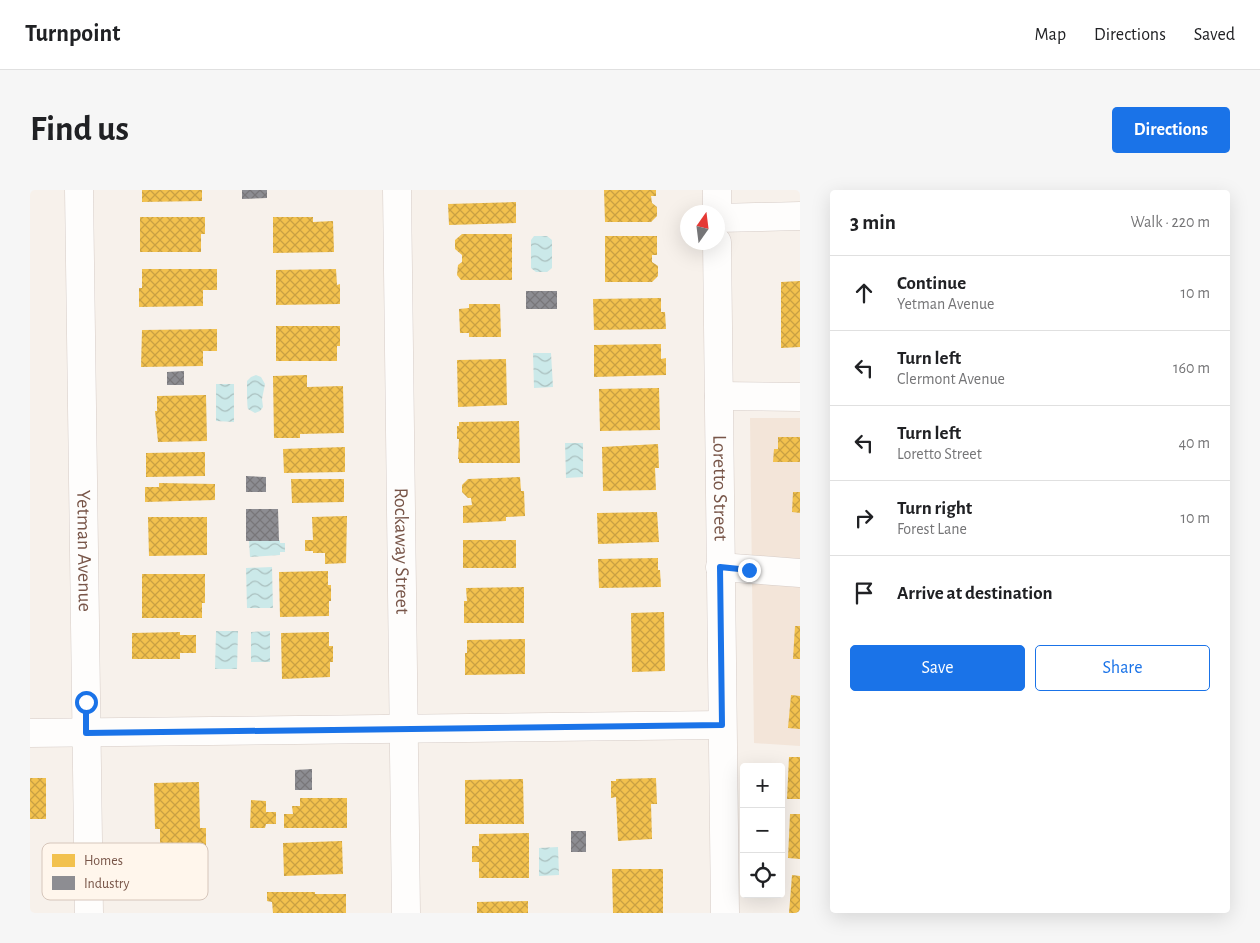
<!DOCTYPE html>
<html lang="en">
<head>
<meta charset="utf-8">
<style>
  :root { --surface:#fff; --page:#f6f6f6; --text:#202124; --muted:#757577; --line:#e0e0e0; --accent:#1a73e8 }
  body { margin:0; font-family:"Alegreya Sans",sans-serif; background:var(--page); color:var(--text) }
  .controls { position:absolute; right:15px; bottom:15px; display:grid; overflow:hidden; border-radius:5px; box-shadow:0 5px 20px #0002 }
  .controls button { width:45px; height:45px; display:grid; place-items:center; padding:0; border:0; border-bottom:1px solid var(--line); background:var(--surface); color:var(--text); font:25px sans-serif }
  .compass { position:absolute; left:650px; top:15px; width:45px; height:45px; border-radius:50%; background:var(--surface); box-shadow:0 5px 20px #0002; rotate:14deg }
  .stop { position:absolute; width:15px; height:15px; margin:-11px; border:4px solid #1a73e8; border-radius:50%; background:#fff }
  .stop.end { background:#1a73e8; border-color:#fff; box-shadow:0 1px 5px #0008 }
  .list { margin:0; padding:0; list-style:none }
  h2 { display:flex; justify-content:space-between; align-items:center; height:65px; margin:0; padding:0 20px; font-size:21px }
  h2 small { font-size:16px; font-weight:400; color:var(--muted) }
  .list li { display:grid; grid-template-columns:32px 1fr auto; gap:15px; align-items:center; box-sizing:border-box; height:75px; padding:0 20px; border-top:1px solid var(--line) }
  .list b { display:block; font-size:19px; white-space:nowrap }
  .list p { margin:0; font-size:16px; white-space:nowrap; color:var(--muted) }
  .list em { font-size:16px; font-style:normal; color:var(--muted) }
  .actions { display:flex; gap:10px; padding:15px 20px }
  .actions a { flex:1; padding:11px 0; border:1px solid var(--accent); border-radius:5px; text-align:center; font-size:18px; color:var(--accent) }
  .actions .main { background:var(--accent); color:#fff }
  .icon { flex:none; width:28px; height:28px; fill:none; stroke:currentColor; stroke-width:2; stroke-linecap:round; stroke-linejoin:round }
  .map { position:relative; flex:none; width:770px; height:723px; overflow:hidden; border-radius:5px }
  header { display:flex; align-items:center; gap:30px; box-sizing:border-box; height:70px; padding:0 25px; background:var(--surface); border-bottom:1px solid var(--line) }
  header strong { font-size:24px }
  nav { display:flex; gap:28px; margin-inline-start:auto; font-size:18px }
  .intro { display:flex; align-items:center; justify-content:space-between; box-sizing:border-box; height:120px; padding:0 30px }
  h1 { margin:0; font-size:35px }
  .button { padding:12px 22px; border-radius:5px; background:var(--accent); color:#fff; font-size:18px; font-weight:700 }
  main { display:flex; gap:30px; padding:0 30px }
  aside { flex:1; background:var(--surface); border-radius:5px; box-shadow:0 5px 20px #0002 }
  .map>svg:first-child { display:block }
  .residential { fill:#f3e5d9 }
  .water { fill:url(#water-waves) }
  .homes { fill:url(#homes-cross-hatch) }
  .industry { fill:url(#industry-cross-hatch) }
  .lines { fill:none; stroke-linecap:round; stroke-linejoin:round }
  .minor-casing { stroke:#d6ccc7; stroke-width:29 }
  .minor { stroke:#fefdfc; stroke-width:28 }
  .route { stroke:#1a73e8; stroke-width:6 }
  .labels { text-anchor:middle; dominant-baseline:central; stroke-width:5; stroke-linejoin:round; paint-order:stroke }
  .street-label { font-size:20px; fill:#785548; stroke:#fff6ec }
  .key { fill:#fff6ec; stroke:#d6c6bb; stroke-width:1 }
  .key-label { font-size:14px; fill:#785548 }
</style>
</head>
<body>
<header>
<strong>Turnpoint</strong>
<nav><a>Map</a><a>Directions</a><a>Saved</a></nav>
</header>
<div class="intro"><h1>Find us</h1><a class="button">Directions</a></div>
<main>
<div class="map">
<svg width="770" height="723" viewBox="0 0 770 723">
  <defs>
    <pattern id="water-waves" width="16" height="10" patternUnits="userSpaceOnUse" patternTransform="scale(1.25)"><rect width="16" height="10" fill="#cbe9e9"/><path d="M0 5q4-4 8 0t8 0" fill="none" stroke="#aac0bf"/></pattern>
    <pattern id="homes-cross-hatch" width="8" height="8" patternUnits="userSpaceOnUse" patternTransform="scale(1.25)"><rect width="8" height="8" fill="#f2c14e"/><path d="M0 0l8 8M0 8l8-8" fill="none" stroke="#c9a043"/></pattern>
    <pattern id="industry-cross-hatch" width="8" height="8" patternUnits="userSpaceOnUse" patternTransform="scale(1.25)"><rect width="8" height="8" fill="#8d8d92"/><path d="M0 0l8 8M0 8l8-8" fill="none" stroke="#787679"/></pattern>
  </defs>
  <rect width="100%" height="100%" fill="#f7f1eb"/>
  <path class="residential" d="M720 228H770V556L724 553Z"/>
  <path class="water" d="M504 46H517L522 50V78L517 82H506L501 78V50Z
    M503 163H521L523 197 504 198Z
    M226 185 231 187 235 194 232 209 233 217 230 221 225 223 218 219C217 216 217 196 217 191L221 187Z
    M186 194H204V232L186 231Z
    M535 253H553V287L536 288Z
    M250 350V353H255V362H250V365L220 367 219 351Z
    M242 377 243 418H217L216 378Z
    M186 441H208L207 479H185Z
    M240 441V472H221V442Z
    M528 657 529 685 509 686V658Z"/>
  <path class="homes" d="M112 0H172V11L112 12Z
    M574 0H626V6H621L622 13 627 17V26L621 32H575Z
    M486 12V33L419 35 418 14Z
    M110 27H175V44H171V62H110Z
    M243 27H283V32L303 31 304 62 243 63Z
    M432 44H482V90H431L427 85 428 75 432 72V65L425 59V50Z
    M575 46H627V65H622V72L628 76V86L622 92H575Z
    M112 79H187V100H173V116L109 117V98H112Z
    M306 79 307 95 310 94V114L246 115V80Z
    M770 91V157L751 158V92Z
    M631 108V122H635L636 139 564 140 563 109Z
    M439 114H470L471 147H439V143H430L429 119 439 118Z
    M246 136H310V156H307V171H246Z
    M187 139V161H173V176L111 177 112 140Z
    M631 154V169L636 168V185L564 187V155Z
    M476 169 477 215 428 217 427 170Z
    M277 185V197L313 196 314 243 270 244V248H244L243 186Z
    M629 198 630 240 570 241 569 199Z
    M176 205 177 251 128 252 125 221H127V206Z
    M489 231 490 273H429V269H428L429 249H427V236H429V232Z
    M748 247H770V272H743L744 259H748Z
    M628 254 629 278H625L626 300 573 301 572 257Z
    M315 257V282L254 283 253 259Z
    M175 262V286L116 287V263Z
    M490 287 491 301H494L495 326 476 327V331L433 333V316L442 315 441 308H438L432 302V295L438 289Z
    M261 289H314V312L262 313Z
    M129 293 185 294V310L115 312V297H129Z
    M763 302H770V323L762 322Z
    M627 322 629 352 568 354 567 323Z
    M317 326 316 373 295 374V363H283V361H275V350H283L282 327Z
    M118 327H177V365L119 366Z
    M433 350H486V378H433Z
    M628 368V380H630L631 397 569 398 568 369Z
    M298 381V395H301V411H299V426L250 427 249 382Z
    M112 384H175V413H172V428H112Z
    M494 397V433H434V411H437L436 398Z
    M634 422 635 481 602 482 601 423Z
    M765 436H770V469H763Z
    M150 442V445H166V463H150V469H102V443Z
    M299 442V456H303V472H300V487L252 489 251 443Z
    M495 449V484L435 485V463H437V450Z
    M761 505 770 506V539L758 538Z
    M759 567H770V609H757Z
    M0 588H16V629H0Z
    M626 588 627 614H621L622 649 588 651 586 607 581 608V591H586V589Z
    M493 589 494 634H435V590Z
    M169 592 170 638H176V664L130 665V639H125L124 593Z
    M270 608H317V638H254V624H263L262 616H270Z
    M221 610 236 611V622H246V634H236L235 638H220Z
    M760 624H770V669L758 668Z
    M499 643V688H449V672H442V656H449V644Z
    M312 651 313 684 254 686 253 653Z
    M582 679H633V723H583Z
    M762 685 770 686V723H759Z
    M237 702H285V704H316V723H243L242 712 237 711Z
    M498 711V723H447V712Z"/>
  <path class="industry" d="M212 0H237V8L212 9Z
    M496 101H527V119H496Z
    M154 181V195H137V182Z
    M216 286 236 287V302H216Z
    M216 319H248L249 351H216Z
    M282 579V600H265V580Z
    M541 641H556V662H541Z"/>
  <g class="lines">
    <g class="minor-casing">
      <g id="minor">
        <path id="s1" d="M49 0 59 723"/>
        <path id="s2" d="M367 0 376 723"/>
        <path d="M687 22V0"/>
        <path d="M688 28 770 26"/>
        <path id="s3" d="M687 52 695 723"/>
        <path d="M689 206 770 207"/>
        <path d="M690 377 770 383"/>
        <path d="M0 543 692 535"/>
      </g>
    </g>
    <use href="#minor" class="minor"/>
  </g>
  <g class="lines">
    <path class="route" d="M56 512V543L692 535 690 377 719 380"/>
  </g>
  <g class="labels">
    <g class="street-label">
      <text stroke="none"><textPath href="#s3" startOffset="246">Loretto Street</textPath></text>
      <text stroke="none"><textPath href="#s1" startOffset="361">Yetman Avenue</textPath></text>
      <text stroke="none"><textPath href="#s2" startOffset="361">Rockaway Street</textPath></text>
    </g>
  </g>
  <rect x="12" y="653" width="166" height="57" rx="8" class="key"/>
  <rect x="22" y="664" width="23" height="13" fill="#f2c14e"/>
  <rect x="22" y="686" width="23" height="14" fill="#8d8d92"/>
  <g class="key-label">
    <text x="54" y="675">Homes</text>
    <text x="54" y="698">Industry</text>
  </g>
</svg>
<div class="controls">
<button>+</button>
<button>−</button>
<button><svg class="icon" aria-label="locate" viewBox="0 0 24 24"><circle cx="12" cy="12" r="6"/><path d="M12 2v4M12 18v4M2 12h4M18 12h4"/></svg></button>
</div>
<svg class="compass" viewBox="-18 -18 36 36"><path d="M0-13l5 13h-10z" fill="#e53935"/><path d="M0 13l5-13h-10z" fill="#757577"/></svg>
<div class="stop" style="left:56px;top:512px"></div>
<div class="stop end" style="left:719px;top:380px"></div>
</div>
<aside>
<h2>3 min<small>Walk · 220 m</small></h2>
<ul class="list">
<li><svg class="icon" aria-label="ahead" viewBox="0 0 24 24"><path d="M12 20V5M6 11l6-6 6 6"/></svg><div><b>Continue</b><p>Yetman Avenue</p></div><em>10 m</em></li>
<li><svg class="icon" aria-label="left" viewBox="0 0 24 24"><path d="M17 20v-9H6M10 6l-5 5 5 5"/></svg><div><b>Turn left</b><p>Clermont Avenue</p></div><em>160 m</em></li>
<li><svg class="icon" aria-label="left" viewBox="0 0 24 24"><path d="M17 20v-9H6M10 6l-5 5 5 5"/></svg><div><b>Turn left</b><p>Loretto Street</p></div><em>40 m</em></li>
<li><svg class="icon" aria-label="right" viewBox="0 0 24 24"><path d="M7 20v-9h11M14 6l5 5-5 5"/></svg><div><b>Turn right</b><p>Forest Lane</p></div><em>10 m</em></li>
<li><svg class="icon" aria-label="arrive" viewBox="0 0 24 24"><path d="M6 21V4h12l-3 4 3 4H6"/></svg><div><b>Arrive at destination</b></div></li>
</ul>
<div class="actions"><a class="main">Save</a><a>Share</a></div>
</aside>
</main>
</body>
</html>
